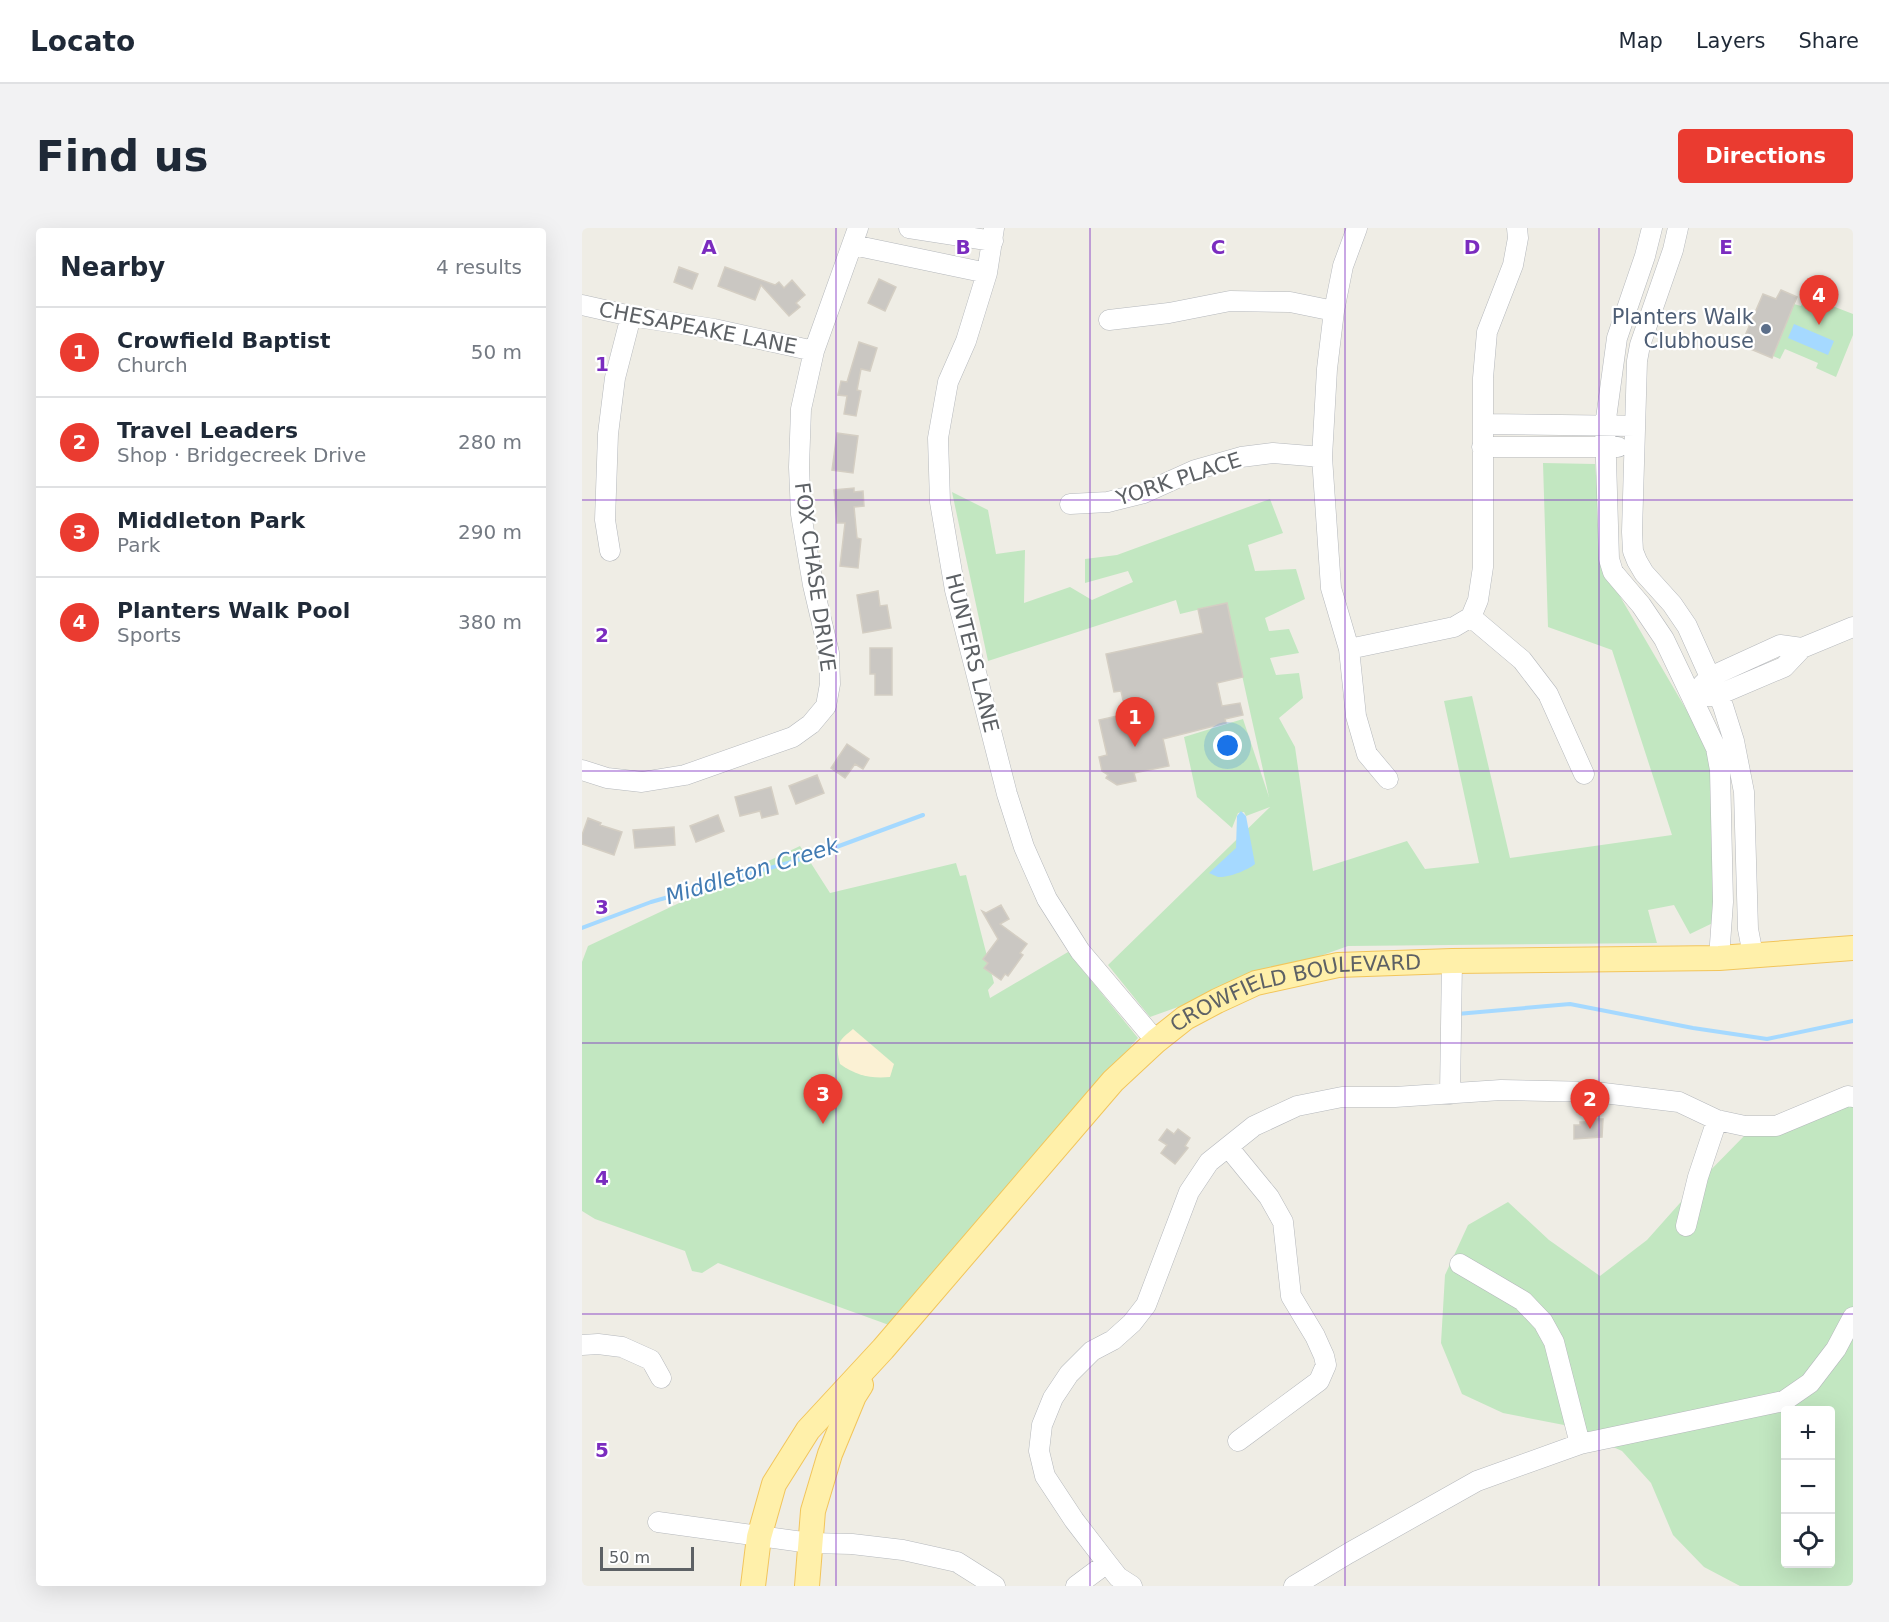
<!DOCTYPE html>
<html lang="en">
<head>
<meta charset="utf-8">
<style>
  :root { --surface:#fff; --page:#f2f2f3; --text:#1f2937; --muted:#747a83; --line:#e0e1e3; --accent:#ea3b30 }
  body { margin:0; font-family:"DejaVu Sans",sans-serif; background:var(--page); color:var(--text) }
  .controls { position:absolute; right:18px; bottom:18px; display:grid; overflow:hidden; border-radius:6px; box-shadow:0 6px 24px #0002 }
  .controls button { width:54px; height:54px; display:grid; place-items:center; padding:0; border:0; border-bottom:2px solid var(--line); background:var(--surface); color:var(--text); font:30px sans-serif }
  .scale { position:absolute; left:18px; bottom:15px; width:94px; box-sizing:border-box; padding-left:6px; border:3px solid #5d6165; border-top:0; font-size:16px; line-height:21px; white-space:nowrap; color:#5d6165; -webkit-text-stroke:4px #fff; paint-order:stroke }
  .you { position:absolute; left:646px; top:518px; width:21px; height:21px; margin:-15px; border:4px solid #fff; border-radius:50%; background:#1a73e8; box-shadow:0 0 0 9px #1a73e833 }
  .badge { display:grid; place-items:center; width:39px; height:39px; border-radius:50%; background:var(--accent); color:#fff; font-size:20px; font-weight:700 }
  .pin { position:absolute; translate:-50% -50px; filter:drop-shadow(0 2px 3px #0008) }
  .pin::after { content:''; position:absolute; top:32px; width:21px; height:18px; background:inherit; clip-path:polygon(0 0,100% 0,50% 100%) }
  .list { margin:0; padding:0; list-style:none }
  h2 { display:flex; justify-content:space-between; align-items:center; height:78px; margin:0; padding:0 24px; font-size:26px }
  h2 small { font-size:20px; font-weight:400; color:var(--muted) }
  .list li { display:grid; grid-template-columns:39px 1fr auto; gap:18px; align-items:center; box-sizing:border-box; height:90px; padding:0 24px; border-top:2px solid var(--line) }
  .list b { display:block; font-size:22px; white-space:nowrap }
  .list p { margin:0; font-size:20px; white-space:nowrap; color:var(--muted) }
  .list em { font-size:20px; font-style:normal; color:var(--muted) }
  .icon { flex:none; width:33px; height:33px; fill:none; stroke:currentColor; stroke-width:2; stroke-linecap:round; stroke-linejoin:round }
  .map { position:relative; flex:none; width:1271px; height:1358px; overflow:hidden; border-radius:6px }
  header { display:flex; align-items:center; gap:36px; box-sizing:border-box; height:84px; padding:0 30px; background:var(--surface); border-bottom:2px solid var(--line) }
  header strong { font-size:28px }
  nav { display:flex; gap:33px; margin-inline-start:auto; font-size:21px }
  .intro { display:flex; align-items:center; justify-content:space-between; box-sizing:border-box; height:144px; padding:0 36px }
  h1 { margin:0; font-size:42px }
  .button { padding:15px 27px; border-radius:6px; background:var(--accent); color:#fff; font-size:21px; font-weight:700 }
  main { display:flex; gap:36px; padding:0 36px }
  aside { flex:1; background:var(--surface); border-radius:6px; box-shadow:0 6px 24px #0002 }
  .map>svg:first-child { display:block }
  .green { fill:#c2e7c1; fill-rule:evenodd }
  .sand { fill:#fbf1d4 }
  .water { fill:#a5d9ff }
  .lines { fill:none; stroke-linecap:round; stroke-linejoin:round }
  .stream { stroke:#a5d9ff; stroke-width:4 }
  .building { fill:#cac7c2; stroke:#d4cec3; stroke-width:1.5 }
  .minor-casing { stroke:#b5b8bc; stroke-width:21 }
  .major-casing { stroke:#f2c55b; stroke-width:26 }
  .minor { stroke:#fff; stroke-width:20 }
  .major { stroke:#fff0aa; stroke-width:24 }
  .grid { fill:none; stroke:#7b2cbf; stroke-width:1.5; stroke-opacity:0.55 }
  .service-dot { fill:#5c6f8a; stroke:#fff; stroke-width:2 }
  .labels { text-anchor:middle; dominant-baseline:central; stroke-width:4.5; stroke-linejoin:round; paint-order:stroke }
  .service-label { font-size:21px; fill:#4e5e75; stroke:#fff; text-anchor:end }
  .street-label { font-size:21px; fill:#5d6165; stroke:#fff }
  .water-label { font-size:22px; font-style:italic; fill:#417ab2; stroke:#fff }
  .grid-label { font-size:20px; text-anchor:middle; font-weight:bold; fill:#7b2cbf; stroke:#fff; stroke-width:4.5; stroke-linejoin:round; paint-order:stroke }
</style>
</head>
<body>
<header>
<strong>Locato</strong>
<nav><a>Map</a><a>Layers</a><a>Share</a></nav>
</header>
<div class="intro"><h1>Find us</h1><a class="button">Directions</a></div>
<main>
<aside>
<h2>Nearby<small>4 results</small></h2>
<ul class="list">
<li><span class="badge">1</span><div><b>Crowfield Baptist</b><p>Church</p></div><em>50 m</em></li>
<li><span class="badge">2</span><div><b>Travel Leaders</b><p>Shop · Bridgecreek Drive</p></div><em>280 m</em></li>
<li><span class="badge">3</span><div><b>Middleton Park</b><p>Park</p></div><em>290 m</em></li>
<li><span class="badge">4</span><div><b>Planters Walk Pool</b><p>Sports</p></div><em>380 m</em></li>
</ul>
</aside>
<div class="map">
<svg width="1271" height="1358" viewBox="0 0 1271 1358">
  <rect width="100%" height="100%" fill="#efede5"/>
  <path class="green" d="M1226 60 1232 62 1240 74 1271 86V107L1254 149 1234 140 1236 135 1203 121 1198 131 1191 128 1212 76 1219 78Z
    M961 235 1013 236 1022 341 1132 529 1137 692 1108 706 1092 677 1066 682 1075 715 766 718 568 789 526 737 688 579 664 588 662 584 656 585 650 600 615 569 602 509 661 491 687 569 644 375 598 386 594 372 406 433 370 264 406 282 414 326 443 322 442 375 488 359 510 372 551 354 546 343 503 355V331L535 327 688 271 701 305 666 317 673 343 714 341 723 371 683 390 687 403 707 401 717 425 688 430 694 447 717 445 721 470 697 490 713 519 731 643 825 613 843 641 897 635 862 473 890 468 928 630 1090 607 1030 422 966 399Z
    M218 618 248 665 374 635 378 648 384 647 412 755 406 762 408 770 486 724 556 810 549 818 548 825 307 1097 136 1035 120 1045 110 1043 103 1023 13 991 0 983V734L6 718Z
    M1271 875V1358H1158L1122 1339 1091 1307 1069 1255 1040 1223 982 1197 921 1185 880 1166 859 1115 863 1047 886 997 926 974 967 1012 1018 1048 1065 1012 1114 957 1166 904ZM1204 1182H1248V1336H1204Z"/>
  <path class="sand" d="M271 801 312 836 308 849C289 851 273 847 258 836 253 817 256 813 271 801Z"/>
  <path class="water" d="M1212 96 1252 113 1246 127 1206 110Z
    M659 583 664 588 673 636C666 642 646 650 636 649 633 648 630 646 627 645L654 620 655 588Z"/>
  <g class="lines">
    <path class="stream" d="M0 700 69 674 230 628 341 587
      M875 786 988 776 1111 800 1185 811 1271 793"/>
  </g>
  <path class="building" d="M97 39 116 46 110 61 92 54Z
    M143 39 193 57 197 54 202 60 210 52 223 67 214 75 218 79 207 88 179 57 173 72 136 58Z
    M297 51 314 59 303 83 286 75Z
    M1236 51 1248 55 1240 75 1228 70Z
    M1199 62 1215 69 1190 130 1159 117 1181 66 1194 71Z
    M277 114 295 120 288 143 279 141 275 162 279 163 274 188 262 186 265 168 256 167 259 153 265 154Z
    M255 205 276 208 271 245 250 242Z
    M272 260V264L281 263 282 278 272 279 275 310 279 311 276 340 258 338 263 295H255L252 262Z
    M296 363 298 378 305 377 309 400 281 405 275 367Z
    M645 375 661 449 635 455 640 478 658 475 661 487 643 491 644 495 581 511 587 538 552 545 554 553 535 557 524 550 526 547 520 543 517 529 525 527 517 492 544 486 539 463 532 464 524 426 621 405 616 381Z
    M288 420H310V467H293V446H288Z
    M265 516 287 531 281 541 273 536 263 550 249 540Z
    M235 547 242 565 214 576 207 558Z
    M189 559 196 586 180 590 178 583 158 588 153 569Z
    M136 587 142 603 114 614 108 598Z
    M6 590 19 595 18 597 40 604 32 627 0 616V607Z
    M92 599 93 617 53 620 51 602Z
    M419 677 427 691 418 696 445 716 438 725 441 727 426 748 423 746 419 752 402 740 406 735 401 731 416 711 400 683 404 685Z
    M1009 891H1021L1020 909 992 911V897H998V894H1009Z
    M585 901 592 906 596 901 608 910 603 918 606 920 593 936 579 925 585 917 577 912Z"/>
  <g class="lines">
    <g class="minor-casing">
      <path id="minor" d="M327 0 411 13
        M412 0 405 45 384 113 366 154 356 210 358 274 373 362 425 566 442 619 465 671 498 723 574 813
        M775 0 761 38 752 83 745 141 740 229 749 360 767 421 774 488 785 526 806 551
        M1070 0 1063 28 1035 110 1023 198 1027 331 1031 344 1059 377 1082 411 1134 520 1138 542 1141 674 1137 730
        M1096 0 1091 22 1058 117 1055 133 1050 304 1051 323 1055 333 1062 345 1090 376 1105 398 1141 478 1152 513 1162 564 1166 701 1171 727
        M271 17 405 45
        M0 77 49 88 132 101 232 123
        M527 92 587 85 648 73 708 74 752 83
        M901 196 1052 198
        M900 219H1036
        M488 276 526 274 562 265 613 242 659 229 691 225 740 229
        M28 323 23 292 26 206 33 150 49 88
        M889 389 940 432 966 466 1002 546
        M767 421 872 399 889 389 896 372 901 339V150L905 104 931 37 936 10 935 0
        M1120 457 1128 449 1198 417 1220 420
        M1124 468 1136 467 1202 439 1220 420 1271 399
        M0 542 25 550 60 554 103 547 211 509 229 496 244 478 248 456 247 425 231 357 219 286 217 239 219 181 232 123 276 0
        M868 866 870 733
        M646 919 687 969 701 994 709 1068 733 1108 742 1128 744 1137 737 1153 656 1213
        M1104 998 1116 949 1135 892
        M878 1036 941 1073 961 1094 972 1114 998 1216
        M0 1117 16 1116 40 1119 69 1132 79 1150
        M76 1294 228 1315 270 1316 321 1322 375 1334 413 1358
        M494 1358 525 1335
        M550 1358 536 1349 525 1335 492 1292 463 1248 457 1223 460 1197 471 1170 487 1146 510 1123 531 1112 550 1095 564 1077 607 964 627 934 672 898 715 878 760 869H813L919 862 1013 864 1097 874 1135 892 1163 898H1194L1266 868 1271 869
        M712 1358 767 1325 895 1253 998 1216 1202 1173 1228 1155 1254 1121 1271 1089"/>
    </g>
    <g class="major-casing">
      <g id="major">
        <path id="s1" d="M171 1358 177 1309 192 1256 226 1202 301 1121 531 853 574 813 603 790 635 773 674 755 756 737 870 733 1137 730 1271 720"/>
        <path d="M225 1358 231 1283 248 1226 272 1168 279 1157"/>
      </g>
    </g>
    <use href="#minor" class="minor"/>
    <use href="#major" class="major"/>
  </g>
  <path class="grid" d="M254 0V1358M508 0V1358M763 0V1358M1017 0V1358M0 272H1271M0 543H1271M0 815H1271M0 1086H1271"/>
  <circle class="service-dot" cx="1184" cy="101" r="6"/>
  <g class="labels">
    <g class="service-label">
      <text x="1172" y="89">Planters Walk<tspan x="1172" dy="24">Clubhouse</tspan></text>
    </g>
    <g class="street-label">
      <text transform="translate(116 100) rotate(11)">CHESAPEAKE LANE</text>
      <text transform="translate(597 251) rotate(-18)">YORK PLACE</text>
      <text transform="translate(233 349) rotate(82)">FOX CHASE DRIVE</text>
      <text transform="translate(390 425) rotate(76)">HUNTERS LANE</text>
      <text stroke="none"><textPath href="#s1" startOffset="843">CROWFIELD BOULEVARD</textPath></text>
    </g>
    <g class="water-label">
      <text transform="translate(170 643) rotate(-17)">Middleton Creek</text>
    </g>
  </g>
  <g class="grid-label">
    <text x="127" y="26">A</text>
    <text x="381" y="26">B</text>
    <text x="636" y="26">C</text>
    <text x="890" y="26">D</text>
    <text x="1144" y="26">E</text>
    <text x="20" y="143">1</text>
    <text x="20" y="414">2</text>
    <text x="20" y="686">3</text>
    <text x="20" y="957">4</text>
    <text x="20" y="1229">5</text>
  </g>
</svg>
<div class="controls">
<button>+</button>
<button>−</button>
<button><svg class="icon" aria-label="locate" viewBox="0 0 24 24"><circle cx="12" cy="12" r="6"/><path d="M12 2v4M12 18v4M2 12h4M18 12h4"/></svg></button>
</div>
<div class="scale">50 m</div>
<div class="you"></div>
<div class="pin badge" style="left:553px;top:519px">1</div>
<div class="pin badge" style="left:1008px;top:901px">2</div>
<div class="pin badge" style="left:241px;top:896px">3</div>
<div class="pin badge" style="left:1237px;top:97px">4</div>
</div>
</main>
</body>
</html>
